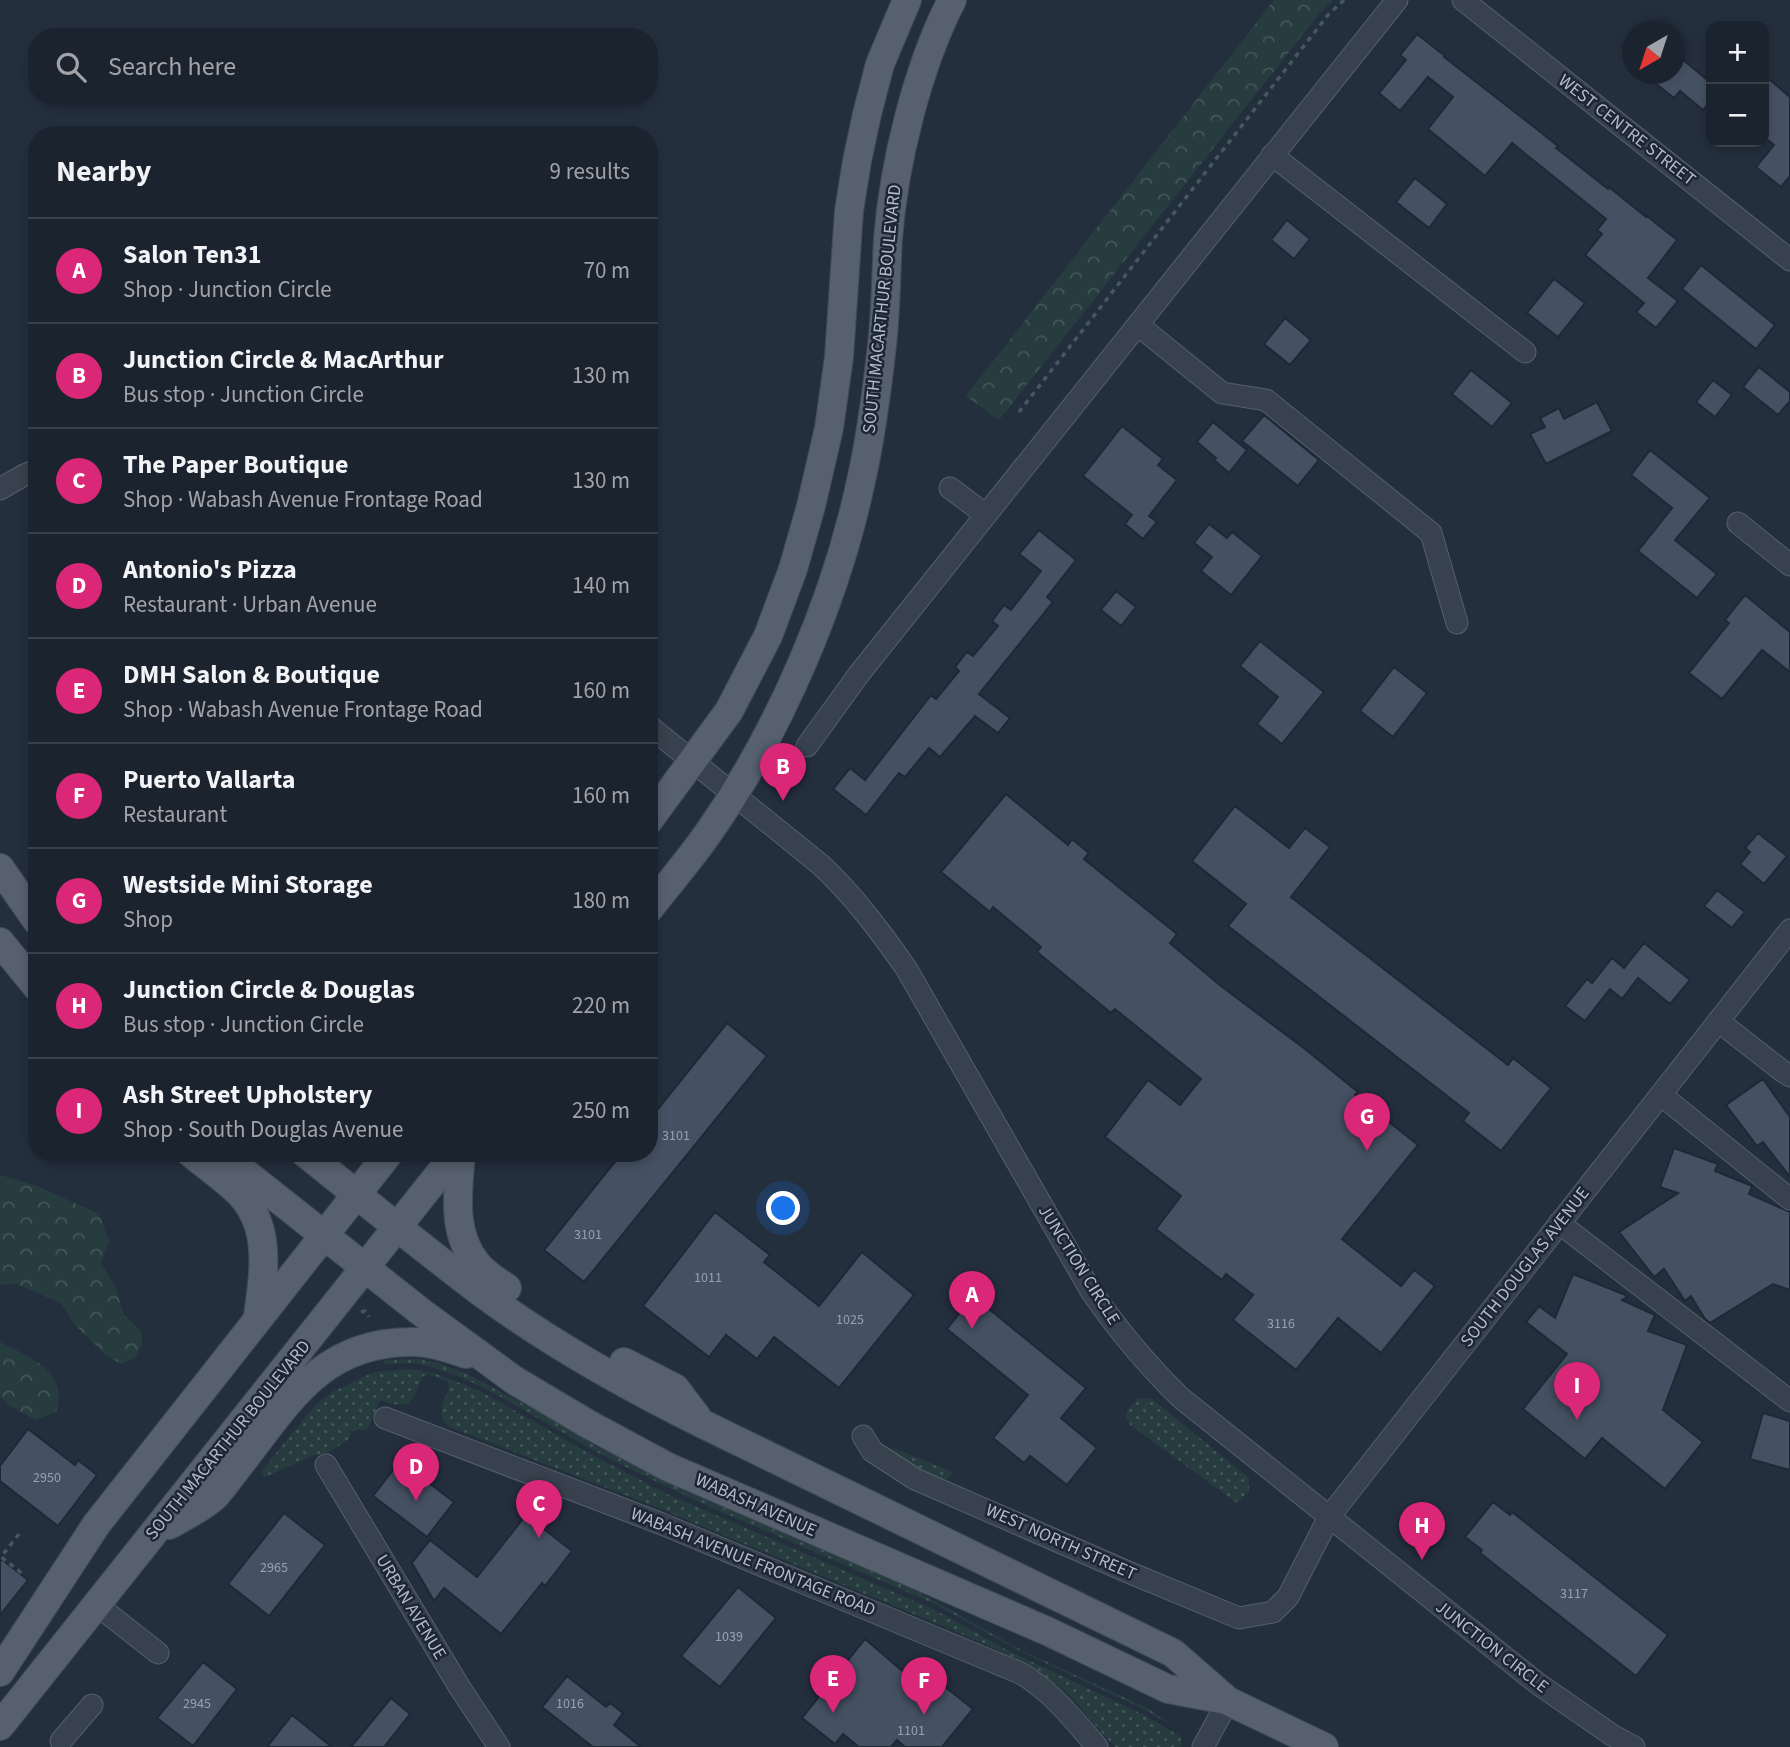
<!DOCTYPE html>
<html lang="en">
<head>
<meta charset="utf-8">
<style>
  :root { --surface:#1b232e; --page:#242b36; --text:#f1f3f6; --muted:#a0a4aa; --line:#39404a; --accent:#db2777 }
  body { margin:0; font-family:"Source Sans 3",sans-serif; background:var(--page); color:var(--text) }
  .controls { position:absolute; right:21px; top:21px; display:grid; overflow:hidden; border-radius:14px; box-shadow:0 4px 10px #0003 }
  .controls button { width:63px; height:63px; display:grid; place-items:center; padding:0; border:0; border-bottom:2px solid var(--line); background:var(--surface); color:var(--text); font:35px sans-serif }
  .compass { position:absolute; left:1622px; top:21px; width:63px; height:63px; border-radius:50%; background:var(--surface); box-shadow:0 4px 10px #0003; rotate:219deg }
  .you { position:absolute; left:784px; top:1209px; width:24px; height:24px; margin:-18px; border:5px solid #fff; border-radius:50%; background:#1a73e8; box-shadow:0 0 0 10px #1a73e833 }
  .badge { display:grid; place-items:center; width:46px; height:46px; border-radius:50%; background:var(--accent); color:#fff; font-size:23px; font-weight:700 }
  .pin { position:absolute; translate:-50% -58px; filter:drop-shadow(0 2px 4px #0008) }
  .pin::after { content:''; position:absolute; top:37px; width:24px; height:21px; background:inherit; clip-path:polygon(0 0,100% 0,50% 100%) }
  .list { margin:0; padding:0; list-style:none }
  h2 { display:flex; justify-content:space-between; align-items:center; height:91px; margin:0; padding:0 28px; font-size:30px }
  h2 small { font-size:23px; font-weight:400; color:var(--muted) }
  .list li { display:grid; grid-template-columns:46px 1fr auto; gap:21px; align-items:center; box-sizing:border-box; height:105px; padding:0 28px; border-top:2px solid var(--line) }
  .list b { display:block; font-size:26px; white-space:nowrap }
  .list p { margin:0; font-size:23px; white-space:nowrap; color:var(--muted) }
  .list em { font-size:23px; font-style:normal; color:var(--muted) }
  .icon { flex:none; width:38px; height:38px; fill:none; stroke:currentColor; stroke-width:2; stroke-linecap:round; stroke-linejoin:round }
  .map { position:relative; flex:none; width:1790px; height:1747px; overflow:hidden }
  .search { position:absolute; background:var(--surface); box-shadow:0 4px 10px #0003; left:28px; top:28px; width:630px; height:77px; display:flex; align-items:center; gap:18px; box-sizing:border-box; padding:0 24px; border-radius:28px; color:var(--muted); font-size:26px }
  .panel { position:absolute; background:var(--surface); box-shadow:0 4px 10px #0003; left:28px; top:126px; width:630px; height:1036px; border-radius:28px }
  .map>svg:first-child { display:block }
  .grass { fill:url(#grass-dots) }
  .forest { fill:url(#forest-crowns) }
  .building { fill:#455162; stroke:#1f2835; stroke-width:2 }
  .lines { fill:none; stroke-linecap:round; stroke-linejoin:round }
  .minor-casing { stroke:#565f6c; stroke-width:23 }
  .major-casing { stroke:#414a57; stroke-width:30 }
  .path { stroke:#44595c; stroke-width:3.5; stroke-dasharray:5 5; stroke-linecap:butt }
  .minor { stroke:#38414e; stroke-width:21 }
  .major { stroke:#56606e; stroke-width:28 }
  .labels { text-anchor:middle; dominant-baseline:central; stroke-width:5; stroke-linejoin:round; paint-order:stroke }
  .number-label { font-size:14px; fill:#98a1af }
  .street-label { font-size:18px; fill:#b4bcc9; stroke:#1d2633 }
</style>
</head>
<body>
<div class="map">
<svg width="1790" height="1747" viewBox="0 0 1790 1747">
  <defs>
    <pattern id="grass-dots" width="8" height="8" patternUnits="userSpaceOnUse" patternTransform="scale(1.75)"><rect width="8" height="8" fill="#263c3f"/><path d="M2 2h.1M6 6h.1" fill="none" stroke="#435659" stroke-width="1.8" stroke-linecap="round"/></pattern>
    <pattern id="forest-crowns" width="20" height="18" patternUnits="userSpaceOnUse" patternTransform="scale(1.75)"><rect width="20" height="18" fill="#263c3f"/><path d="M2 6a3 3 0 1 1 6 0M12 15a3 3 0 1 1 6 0" fill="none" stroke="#435659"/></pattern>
  </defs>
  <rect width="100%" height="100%" fill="#242f3e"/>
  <path class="grass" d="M417 1359 439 1363 467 1374 539 1412 585 1440 687 1492 915 1590 1021 1650 1147 1708 1176 1728 1145 1710 1012 1647 935 1604 699 1502 628 1468 589 1448 503 1398 463 1378 425 1365 411 1363 384 1364V1360Z
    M412 1369 437 1374 480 1391 585 1451 667 1494 935 1610 1007 1650 1146 1716 1181 1737V1747H1116L1105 1737 1074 1700 1061 1688 1035 1669 1019 1660 964 1635 651 1505 450 1427C432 1415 447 1400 449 1383L447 1381 427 1374 422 1377C412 1406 410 1410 380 1400L368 1429 351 1431 349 1439 328 1453 312 1456 265 1477 261 1472 316 1404 334 1391 374 1372Z
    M1138 1398 1152 1399 1249 1478V1491L1237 1503 1129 1424 1126 1418 1127 1411Z
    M890 1447 953 1472 950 1477 944 1481C926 1473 900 1465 890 1447Z"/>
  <path class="forest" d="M1274 0H1333L1319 14 999 420 966 396Z
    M0 1175 37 1186 99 1214 109 1241 101 1263 115 1286 124 1315 142 1332V1344L135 1358 121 1364 106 1355 74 1324 61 1303 17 1284 0 1285Z
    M0 1342C30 1358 70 1371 56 1412L35 1420 10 1406 0 1397Z"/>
  <path class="building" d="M1417 34 1445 56 1444 57 1529 123 1558 146 1556 148 1608 189 1609 187 1646 217 1647 216 1677 240 1648 278 1678 301 1656 328 1636 312 1644 303 1585 255 1602 234 1597 230 1606 219 1512 143 1485 176 1428 129 1453 97 1428 77 1400 111 1379 93 1406 60 1400 55Z
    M1675 53 1711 83V100L1703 110 1680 91 1674 98 1644 74H1675Z
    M1764 75 1790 97V176L1781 187 1756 167 1774 145 1764 137Z
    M1415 178 1447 204 1429 228 1396 202Z
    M1287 220 1310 239 1294 259 1271 240Z
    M1701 265 1775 325 1756 349 1682 289Z
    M1554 279 1585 303 1558 337 1527 313Z
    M1285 318 1311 340 1290 365 1264 344Z
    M1759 367 1790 392V401L1778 415 1743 387Z
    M1471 370 1512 403 1492 427 1452 394Z
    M1713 380 1732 395 1715 417 1696 402Z
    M1597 402 1612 431 1546 464 1530 434 1545 427 1540 418 1559 408 1564 419Z
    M1264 415 1319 460 1298 486 1242 441Z
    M1213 422 1247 450 1229 473 1214 460 1216 458 1197 442Z
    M1122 426 1163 459 1158 465 1177 480 1149 516 1157 522 1143 539 1125 524 1132 515 1083 476Z
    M1650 450 1710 498 1675 540 1717 574 1697 598 1638 551 1672 508 1631 475Z
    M1209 524 1227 538 1232 532 1262 556 1231 595 1201 571 1212 557 1194 543Z
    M1039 530 1076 560 1047 597 1053 602 979 694 1010 718 998 733 975 716 940 757 929 748 905 777 899 773 866 815 833 789 850 768 865 780 931 695 936 699 959 671 955 667 967 652 973 656 998 626 992 621 1004 605 1011 610 1041 571 1019 554Z
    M1116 591 1136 607 1121 626 1101 610Z
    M1745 595 1790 632V672L1762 650 1722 699 1689 673 1729 623 1725 620Z
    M1260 641 1324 692 1282 744 1257 724 1278 697 1240 666Z
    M1394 667 1427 693 1393 737 1360 711Z
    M1006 794 1068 845 1072 839 1089 853 1084 859 1177 934 1170 943 1221 986 1305 1049 1358 1092 1355 1095 1418 1145 1342 1239 1401 1286 1414 1270 1435 1286 1381 1353 1338 1318 1296 1370 1233 1320 1253 1295 1226 1274 1222 1280 1156 1229 1181 1196 1105 1137 1148 1080 1180 1105 1201 1079 1115 1009 1111 1013 1083 990 1037 952 1041 947 993 907 990 912 941 872Z
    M1235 806 1289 848 1305 828 1330 847 1291 897 1508 1065 1513 1058 1551 1088 1501 1151 1463 1121 1469 1113 1228 926 1246 904 1192 861Z
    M1758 833 1787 856 1764 884 1740 864 1750 852 1745 848Z
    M1717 890 1745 912 1732 928 1704 906Z
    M1644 943 1690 980 1670 1004 1638 978 1622 999 1610 989 1585 1021 1565 1006 1587 979 1592 983 1612 958 1624 968Z
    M727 1023 767 1056 584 1282 544 1250 622 1153H649V1120Z
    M1763 1079 1790 1117V1177L1763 1142 1757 1146 1726 1105Z
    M1674 1148 1718 1164 1715 1171 1752 1186 1749 1194 1790 1212V1290L1773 1284 1710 1323 1705 1319 1691 1296 1685 1301 1664 1269 1654 1277 1619 1232 1678 1193 1660 1187Z
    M715 1212 770 1255 764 1262 819 1306 862 1252 914 1295 839 1388 774 1337 757 1359 726 1335 709 1357 643 1306Z
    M1573 1274 1628 1296 1622 1300 1655 1315 1648 1331 1687 1345 1663 1410 1703 1442 1665 1489 1602 1438 1585 1459 1523 1409 1567 1354 1526 1322 1539 1306 1555 1318Z
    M973 1296 1086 1388 1061 1418 1097 1448 1067 1485 1030 1456 1024 1463 993 1438 1028 1395 947 1329Z
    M1763 1413 1790 1421V1470L1750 1459Z
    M28 1429 75 1465 78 1460 97 1475 58 1526 0 1481V1466Z
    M400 1461 454 1502 427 1537 373 1496Z
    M1493 1502 1510 1515 1512 1512 1668 1635 1636 1676 1480 1553 1482 1550 1465 1537Z
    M284 1513 325 1545 269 1616 228 1584Z
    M526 1515 572 1551 545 1586 542 1583 501 1634 444 1588 434 1601 412 1563 430 1540 477 1577Z
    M0 1558 28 1580 0 1615Z
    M738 1587 776 1618 720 1687 681 1656Z
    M865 1639 906 1674 910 1669 914 1673 923 1662 947 1682 944 1686 973 1709 942 1747H905L897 1740 891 1747H859L843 1734 835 1744 802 1718Z
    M203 1662 237 1689 193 1746 157 1718Z
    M567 1676 606 1707 610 1703 623 1713 614 1725 641 1747H593L542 1707Z
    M391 1698 410 1714 384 1747H351Z
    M292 1715 332 1747H267Z"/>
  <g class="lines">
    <g class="minor-casing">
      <path id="minor" d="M1463 0 1790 260
        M1272 155 1525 352
        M1138 325 1222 393 1266 400 1431 533 1457 623
        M950 488 986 515
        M0 489 24 475 37 470
        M1738 523 1790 565
        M649 726 821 865C854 896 880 931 906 968L1091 1291C1118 1330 1147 1365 1181 1398L1537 1683 1612 1735 1634 1747
        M807 746 859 674 1397 0
        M1718 1021 1781 1070 1790 1076
        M1661 1095 1790 1199
        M1559 1223 1790 1401
        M385 1418 662 1524 996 1663C1005 1667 1014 1670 1022 1674 1052 1692 1075 1721 1097 1747
        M863 1436 872 1451 915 1479 1128 1572 1239 1618 1273 1612 1288 1597 1329 1517 1790 930
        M326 1465 460 1688 499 1747
        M97 1605 158 1653
        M61 1741 92 1705
        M1203 1747 1228 1701"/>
    </g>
    <g class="major-casing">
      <path id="major" d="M649 820 729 711 768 636 793 569 811 506 829 428 839 357 849 211 857 161 867 114 880 64 907 0
        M0 868 37 921
        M649 909C670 882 692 857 711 829 780 730 836 599 861 481 871 437 877 390 882 345 886 310 886 274 888 239 894 163 917 68 952 0
        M0 942 37 987
        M191 1153C205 1165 220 1175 234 1188 273 1222 264 1271 258 1316
        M220 1153 421 1312 514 1380 588 1424 668 1467 1047 1631 1168 1689 1226 1700
        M305 1153C364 1200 422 1248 482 1293 551 1344 626 1386 703 1424L1173 1653 1228 1701 1324 1747
        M461 1153C458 1192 451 1232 477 1264 485 1274 497 1281 507 1288
        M624 1362 675 1388 697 1417
        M169 1525C183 1517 204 1507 215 1496 226 1484 235 1470 245 1458 291 1398 324 1343 409 1342 428 1341 448 1348 466 1354
        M0 1672 96 1525 389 1153
        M0 1726 456 1153"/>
    </g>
    <path class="path" d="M1019 412 1328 15 1344 0
      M361 1312 365 1311 369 1317
      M19 1534 1 1557 23 1574 22 1576"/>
    <use href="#minor" class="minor"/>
    <use href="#major" class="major"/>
  </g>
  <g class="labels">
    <g class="number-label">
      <text x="676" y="1136">3101</text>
      <text x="588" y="1235">3101</text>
      <text x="708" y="1278">1011</text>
      <text x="850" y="1320">1025</text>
      <text x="1281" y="1324">3116</text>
      <text x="47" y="1478">2950</text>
      <text x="274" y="1568">2965</text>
      <text x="1574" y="1594">3117</text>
      <text x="729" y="1637">1039</text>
      <text x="197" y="1704">2945</text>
      <text x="570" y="1704">1016</text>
      <text x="911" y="1731">1101</text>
    </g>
    <g class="street-label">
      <text transform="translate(1627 130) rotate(38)">WEST CENTRE STREET</text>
      <text transform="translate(882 309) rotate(-84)">SOUTH MACARTHUR BOULEVARD</text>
      <text transform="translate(1079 1265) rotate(58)">JUNCTION CIRCLE</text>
      <text transform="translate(1525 1267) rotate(-52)">SOUTH DOUGLAS AVENUE</text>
      <text transform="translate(228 1440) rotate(-51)">SOUTH MACARTHUR BOULEVARD</text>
      <text transform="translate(756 1505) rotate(24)">WABASH AVENUE</text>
      <text transform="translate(1061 1542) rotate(24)">WEST NORTH STREET</text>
      <text transform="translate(753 1562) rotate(22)">WABASH AVENUE FRONTAGE ROAD</text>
      <text transform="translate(411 1607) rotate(59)">URBAN AVENUE</text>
      <text transform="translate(1492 1647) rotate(38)">JUNCTION CIRCLE</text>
    </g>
  </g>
</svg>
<div class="controls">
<button>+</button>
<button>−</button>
</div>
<svg class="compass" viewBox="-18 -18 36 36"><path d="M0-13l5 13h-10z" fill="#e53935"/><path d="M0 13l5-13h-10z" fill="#a0a4aa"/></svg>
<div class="you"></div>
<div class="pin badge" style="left:972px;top:1329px">A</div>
<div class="pin badge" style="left:783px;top:801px">B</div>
<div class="pin badge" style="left:539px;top:1538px">C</div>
<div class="pin badge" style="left:416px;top:1501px">D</div>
<div class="pin badge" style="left:833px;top:1713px">E</div>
<div class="pin badge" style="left:924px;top:1715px">F</div>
<div class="pin badge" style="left:1367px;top:1151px">G</div>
<div class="pin badge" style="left:1422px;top:1560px">H</div>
<div class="pin badge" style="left:1577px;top:1420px">I</div>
<div class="search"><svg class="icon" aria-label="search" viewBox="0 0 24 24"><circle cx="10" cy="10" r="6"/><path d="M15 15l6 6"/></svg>Search here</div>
<section class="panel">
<h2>Nearby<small>9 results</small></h2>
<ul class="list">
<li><span class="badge">A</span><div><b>Salon Ten31</b><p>Shop · Junction Circle</p></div><em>70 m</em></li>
<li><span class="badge">B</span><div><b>Junction Circle &amp; MacArthur</b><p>Bus stop · Junction Circle</p></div><em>130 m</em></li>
<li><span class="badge">C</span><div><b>The Paper Boutique</b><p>Shop · Wabash Avenue Frontage Road</p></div><em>130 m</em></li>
<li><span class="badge">D</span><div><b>Antonio's Pizza</b><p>Restaurant · Urban Avenue</p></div><em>140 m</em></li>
<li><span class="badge">E</span><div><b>DMH Salon &amp; Boutique</b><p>Shop · Wabash Avenue Frontage Road</p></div><em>160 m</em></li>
<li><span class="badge">F</span><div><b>Puerto Vallarta</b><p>Restaurant</p></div><em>160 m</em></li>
<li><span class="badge">G</span><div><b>Westside Mini Storage</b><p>Shop</p></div><em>180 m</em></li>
<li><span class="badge">H</span><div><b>Junction Circle &amp; Douglas</b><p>Bus stop · Junction Circle</p></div><em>220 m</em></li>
<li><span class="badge">I</span><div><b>Ash Street Upholstery</b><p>Shop · South Douglas Avenue</p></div><em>250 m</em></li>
</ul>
</section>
</div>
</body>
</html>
